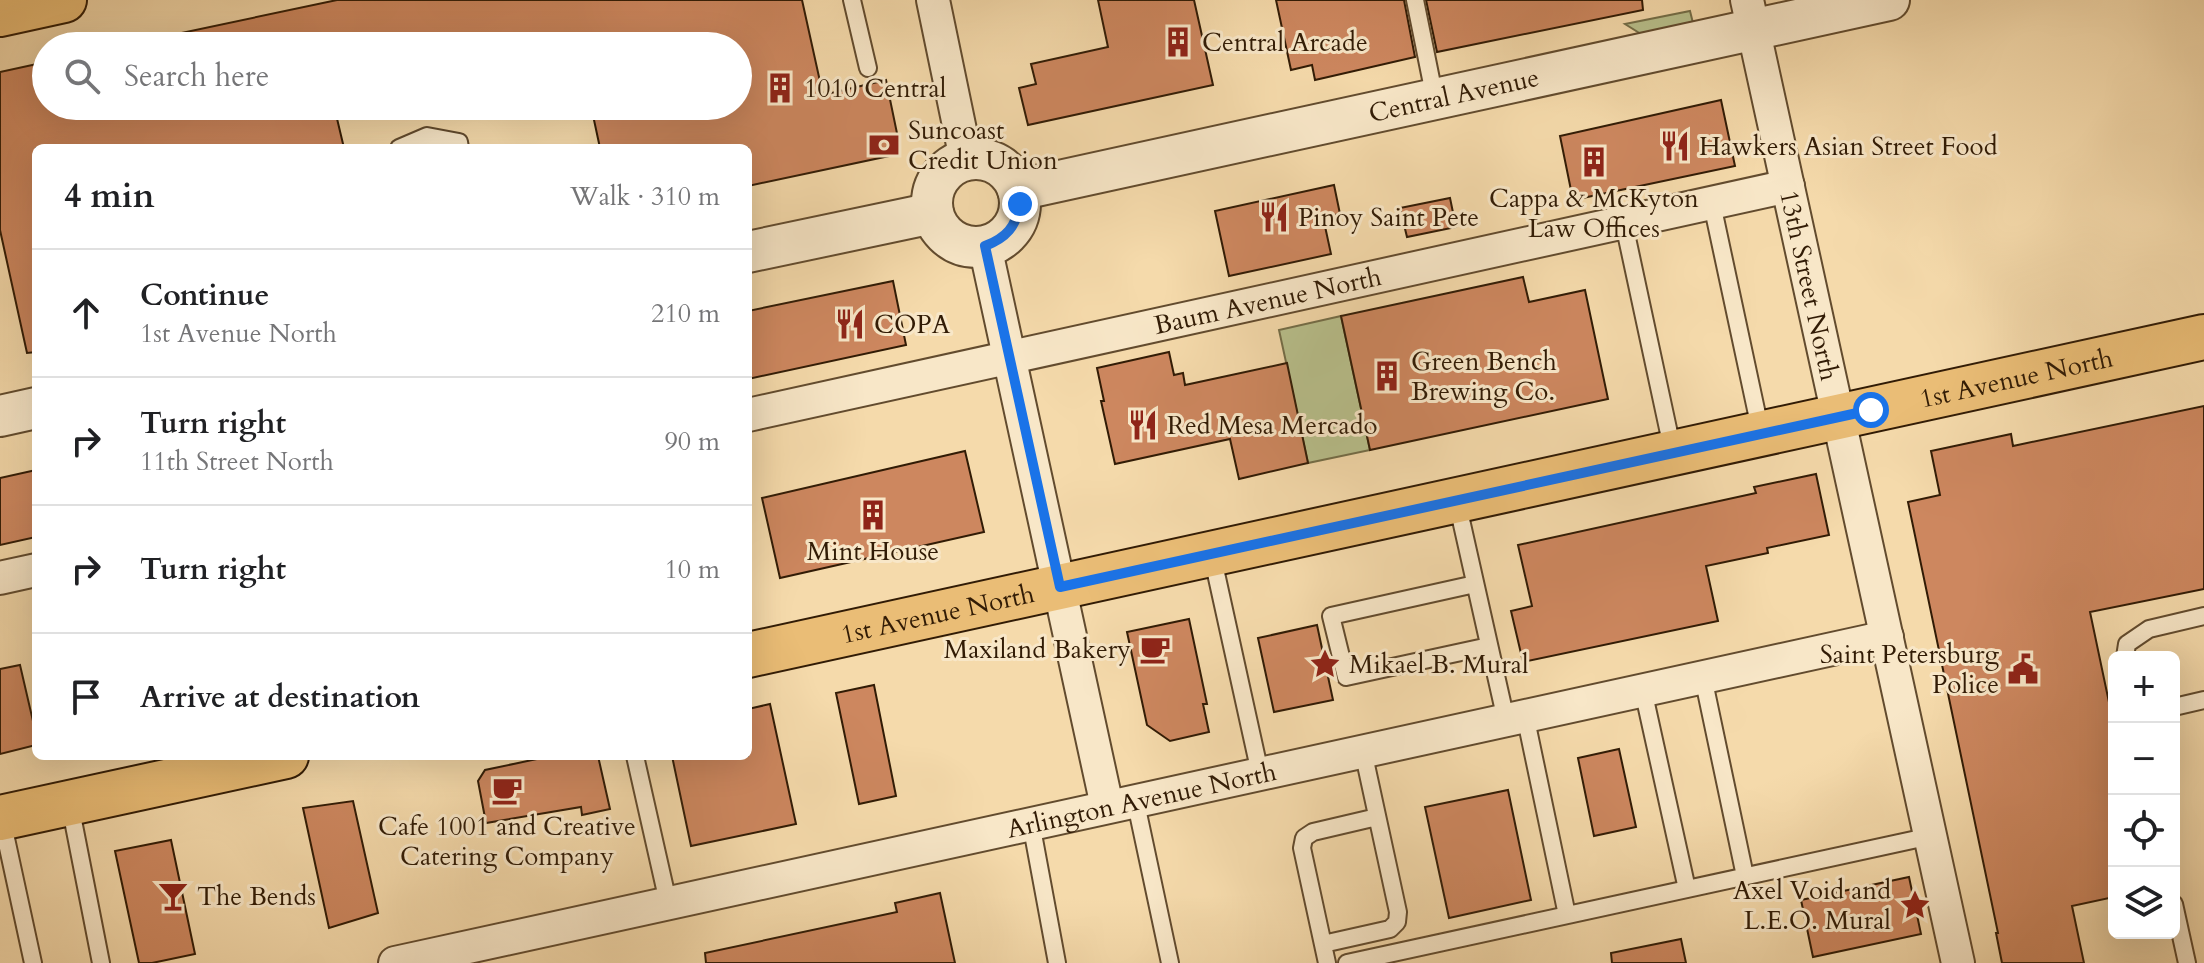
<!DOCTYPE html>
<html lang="en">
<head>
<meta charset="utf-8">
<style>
  :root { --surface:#fff; --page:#f6f6f6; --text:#202124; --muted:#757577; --line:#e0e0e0 }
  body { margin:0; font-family:Cardo,serif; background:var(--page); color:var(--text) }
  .controls { position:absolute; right:24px; bottom:24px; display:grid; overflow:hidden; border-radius:12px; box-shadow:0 8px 32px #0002 }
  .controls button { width:72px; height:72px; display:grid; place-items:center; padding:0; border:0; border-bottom:2px solid var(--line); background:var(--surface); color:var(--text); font:40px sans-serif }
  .stop { position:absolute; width:24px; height:24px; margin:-18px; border:6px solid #1a73e8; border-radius:50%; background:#fff }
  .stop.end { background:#1a73e8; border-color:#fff; box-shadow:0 2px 8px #0008 }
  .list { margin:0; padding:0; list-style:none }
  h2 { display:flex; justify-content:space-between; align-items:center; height:104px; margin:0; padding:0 32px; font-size:34px }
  h2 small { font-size:26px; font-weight:400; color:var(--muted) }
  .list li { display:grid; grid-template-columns:52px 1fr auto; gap:24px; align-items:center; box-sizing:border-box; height:128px; padding:0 32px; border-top:2px solid var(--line) }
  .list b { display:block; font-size:30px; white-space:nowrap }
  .list p { margin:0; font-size:26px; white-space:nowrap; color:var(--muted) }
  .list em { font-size:26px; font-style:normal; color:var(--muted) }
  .icon { flex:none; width:44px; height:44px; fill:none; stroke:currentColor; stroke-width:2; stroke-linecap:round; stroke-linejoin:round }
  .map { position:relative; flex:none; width:2204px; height:963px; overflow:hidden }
  .search { position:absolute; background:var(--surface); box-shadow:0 8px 32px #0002; left:32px; top:32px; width:720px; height:88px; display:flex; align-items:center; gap:20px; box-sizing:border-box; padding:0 28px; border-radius:44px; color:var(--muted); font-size:30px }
  .panel { position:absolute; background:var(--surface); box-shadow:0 8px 32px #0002; left:32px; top:144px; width:720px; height:616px; border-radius:12px }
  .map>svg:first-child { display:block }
  .green { fill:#b8c08c; stroke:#746e48; stroke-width:2 }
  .building { fill:#cd875f; stroke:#311b05; stroke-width:2 }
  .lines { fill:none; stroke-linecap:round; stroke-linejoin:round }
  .service-casing { stroke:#624b2e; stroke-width:20 }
  .minor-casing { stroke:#624b2e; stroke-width:36 }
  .tertiary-casing { stroke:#624b2e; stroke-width:44 }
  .primary-casing { stroke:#311b05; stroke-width:48 }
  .service { stroke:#f8e7c8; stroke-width:16 }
  .minor { stroke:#f8e7c8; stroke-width:32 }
  .tertiary { stroke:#f8e7c8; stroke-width:40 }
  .primary { stroke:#eabd76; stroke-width:44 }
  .route { stroke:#1a73e8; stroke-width:10 }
  .labels { text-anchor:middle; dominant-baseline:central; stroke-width:6; stroke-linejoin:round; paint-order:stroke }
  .poi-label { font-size:26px; fill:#311b05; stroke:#f8e7c8; text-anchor:start }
  .street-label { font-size:26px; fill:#311b05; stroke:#f8e7c8 }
</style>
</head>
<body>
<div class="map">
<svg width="2204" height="963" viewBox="0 0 2204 963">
  <rect width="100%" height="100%" fill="#f5daab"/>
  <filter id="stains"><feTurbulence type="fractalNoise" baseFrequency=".0025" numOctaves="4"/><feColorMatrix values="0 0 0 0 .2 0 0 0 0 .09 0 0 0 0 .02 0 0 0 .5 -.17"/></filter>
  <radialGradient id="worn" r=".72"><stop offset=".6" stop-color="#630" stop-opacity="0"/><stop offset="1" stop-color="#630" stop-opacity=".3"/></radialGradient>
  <path class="green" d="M1690 11 1693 23 1641 34 1625 24Z
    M1341 316 1370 450 1308 463 1279 330Z"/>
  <path class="building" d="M337 0H802L823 95 886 80 899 143 889 156 748 186V148H600L591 106H738V46H577L575 35 524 46H168L167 36Z
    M1098 0H1194L1213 85 1028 125 1019 88 1036 84 1031 64 1108 47Z
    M1276 0H1404L1415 57 1315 80 1312 65 1291 70Z
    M1426 0H1642L1643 10 1437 52Z
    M46 62V106H334L344 148H36V352L27 353 0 230V72Z
    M1721 100 1735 166 1573 200 1560 136Z
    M1334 185 1340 214 1323 217 1331 254 1229 276 1215 211Z
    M1450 198 1456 227 1407 237 1400 208Z
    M1523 277 1529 302 1585 290 1608 399 1370 450 1341 316Z
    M893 281 906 345 748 379V311Z
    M1169 352 1174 375 1183 373 1185 385 1287 363 1308 463 1239 479 1230 439 1115 464 1101 401H1104L1097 368Z
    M2204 406V589L2090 612 2114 726V897L2072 906 2084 963H2002L1996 933H1998L1908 502 1940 495 1931 451 2011 434 2013 446Z
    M965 451 984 532 780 578 762 498Z
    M36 470V537L0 545V478Z
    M1816 474 1829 535 1767 548 1768 553 1706 566 1718 621 1523 662 1511 611 1532 606 1518 545 1756 493 1754 487Z
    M1189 619 1207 704H1203L1209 732 1170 741 1147 725 1127 632Z
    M1317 625 1333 700 1274 712 1258 638Z
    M20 665 36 734V745L0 754V669Z
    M874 685 896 796 859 804 836 693Z
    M770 704 796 824 691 846 672 756H748V709Z
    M1619 749 1636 827 1594 836 1578 758Z
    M551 756H598L610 809 582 815 581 807 486 823 478 781 485 770Z
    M1508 790 1531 900 1449 918 1425 807Z
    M353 801 378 913 329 928 303 808Z
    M171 840 195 954 152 963H139L115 851Z
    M1909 877 1921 934 1813 957 1801 900Z
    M940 893 955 963H706L705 953 897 912 895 903Z
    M1681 939 1686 963H1612L1611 953Z"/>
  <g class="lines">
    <g class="service-casing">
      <path id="service" d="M852 0 868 68
        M1415 0 1435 99
        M399 148 427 136 459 142 460 148
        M1712 204 1761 433
        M1624 224 1673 452
        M1457 502 1506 720
        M1212 555 1260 773
        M1475 584 1331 616 1346 677 1489 646
        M2125 657 2127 644 2149 629 2204 616
        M1703 677 1745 876
        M1643 690 1687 889
        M2174 707 2204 700
        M1525 715 1567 915
        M635 756 668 902
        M1135 799 1170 963
        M70 805 101 963
        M2 820 33 963
        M1031 823 1057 963
        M2174 904 2187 963
        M1323 944 1390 929 1397 922 1398 912 1363 751
        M1327 963 1302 848 1304 838 1313 832 1377 817
        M1347 963 1931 836"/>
    </g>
    <g class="minor-casing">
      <g id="minor">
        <path d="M933 0 966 159"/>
        <path id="s1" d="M1747 0 1958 963"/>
        <path d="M985 246 1107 806"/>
        <path id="s2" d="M748 415 1788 186"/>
        <path d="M0 578 36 570"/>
        <path id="s3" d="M395 963 1887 637"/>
      </g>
    </g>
    <g class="tertiary-casing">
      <g id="tertiary">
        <circle cx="976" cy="203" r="44"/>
        <path id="s4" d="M1018 190 1889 0"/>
        <path d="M748 252 933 213"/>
        <path d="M0 416 36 408"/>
      </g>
    </g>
    <g class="primary-casing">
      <g id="primary">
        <path d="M0 14 64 0"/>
        <path id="s5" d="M748 655 2204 337"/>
        <path d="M0 818 286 756"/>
      </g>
    </g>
    <use href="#service" class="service"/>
    <use href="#minor" class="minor"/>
    <use href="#tertiary" class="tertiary"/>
    <use href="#primary" class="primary"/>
  </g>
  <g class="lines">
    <path class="route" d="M1020 204C1016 227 1006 238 985 246L1060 587 1871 410"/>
  </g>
  <defs>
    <g id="building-bare" transform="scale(2.4)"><path d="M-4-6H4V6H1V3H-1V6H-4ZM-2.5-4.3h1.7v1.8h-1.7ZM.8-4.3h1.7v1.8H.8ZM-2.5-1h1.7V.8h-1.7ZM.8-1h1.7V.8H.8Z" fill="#8f2418" stroke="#f8e7c8" stroke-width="2.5" paint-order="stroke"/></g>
    <g id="bank-bare" transform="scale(2.4)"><path d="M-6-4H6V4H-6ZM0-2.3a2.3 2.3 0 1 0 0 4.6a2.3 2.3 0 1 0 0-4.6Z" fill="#8f2418" stroke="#f8e7c8" stroke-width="2.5" paint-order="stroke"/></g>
    <g id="restaurant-bare" transform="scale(2.4)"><path d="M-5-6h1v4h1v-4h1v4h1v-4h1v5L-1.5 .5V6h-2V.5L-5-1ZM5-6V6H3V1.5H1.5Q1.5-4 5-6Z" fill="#8f2418" stroke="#f8e7c8" stroke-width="2.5" paint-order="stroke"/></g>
    <g id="cafe-bare" transform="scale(2.4)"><path d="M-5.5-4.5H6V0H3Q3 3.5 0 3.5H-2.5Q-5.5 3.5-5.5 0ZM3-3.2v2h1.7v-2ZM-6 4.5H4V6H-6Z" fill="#8f2418" stroke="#f8e7c8" stroke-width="2.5" paint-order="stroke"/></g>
    <g id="sight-bare" transform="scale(2.4)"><path d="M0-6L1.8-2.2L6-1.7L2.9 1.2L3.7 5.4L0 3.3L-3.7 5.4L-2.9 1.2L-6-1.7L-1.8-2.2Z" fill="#8f2418" stroke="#f8e7c8" stroke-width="2.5" paint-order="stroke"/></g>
    <g id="civic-bare" transform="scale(2.4)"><path d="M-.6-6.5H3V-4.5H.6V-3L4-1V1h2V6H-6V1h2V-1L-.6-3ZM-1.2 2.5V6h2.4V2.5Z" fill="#8f2418" stroke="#f8e7c8" stroke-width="2.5" paint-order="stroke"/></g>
    <g id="bar-bare" transform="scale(2.4)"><path d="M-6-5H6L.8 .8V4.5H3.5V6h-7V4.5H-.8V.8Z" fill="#8f2418" stroke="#f8e7c8" stroke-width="2.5" paint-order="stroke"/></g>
  </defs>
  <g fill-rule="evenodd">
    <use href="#building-bare" x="1178" y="42"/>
    <use href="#building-bare" x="780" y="88"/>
    <use href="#bank-bare" x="884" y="145"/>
    <use href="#restaurant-bare" x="1675" y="146"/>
    <use href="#building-bare" x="1594" y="162"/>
    <use href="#restaurant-bare" x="1274" y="217"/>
    <use href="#restaurant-bare" x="850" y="324"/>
    <use href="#building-bare" x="1387" y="376"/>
    <use href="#restaurant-bare" x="1143" y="425"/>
    <use href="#building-bare" x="873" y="515"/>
    <use href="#cafe-bare" x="1155" y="649"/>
    <use href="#sight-bare" x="1325" y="664"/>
    <use href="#civic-bare" x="2023" y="669"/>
    <use href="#cafe-bare" x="507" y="790"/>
    <use href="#bar-bare" x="173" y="896"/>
    <use href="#sight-bare" x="1915" y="905"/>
  </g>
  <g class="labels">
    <g class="poi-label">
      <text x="1202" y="42">Central Arcade</text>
      <text x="804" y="88">1010 Central</text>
      <text x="908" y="130">Suncoast<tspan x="908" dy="30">Credit Union</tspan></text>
      <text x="1699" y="146">Hawkers Asian Street Food</text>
      <text x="1594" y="198" text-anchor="middle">Cappa &amp; McKyton<tspan x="1594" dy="30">Law Offices</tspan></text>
      <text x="1298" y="217">Pinoy Saint Pete</text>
      <text x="874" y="324">COPA</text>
      <text x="1411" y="361">Green Bench<tspan x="1411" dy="30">Brewing Co.</tspan></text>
      <text x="1167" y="425">Red Mesa Mercado</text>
      <text x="873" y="551" text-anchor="middle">Mint House</text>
      <text x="1131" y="649" text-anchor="end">Maxiland Bakery</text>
      <text x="1999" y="654" text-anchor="end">Saint Petersburg<tspan x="1999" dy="30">Police</tspan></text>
      <text x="1349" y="664">Mikael B. Mural</text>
      <text x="507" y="826" text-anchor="middle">Cafe 1001 and Creative<tspan x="507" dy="30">Catering Company</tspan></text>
      <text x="1891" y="890" text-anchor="end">Axel Void and<tspan x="1891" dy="30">L.E.O. Mural</tspan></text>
      <text x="197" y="896">The Bends</text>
    </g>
    <g class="street-label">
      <text stroke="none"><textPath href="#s4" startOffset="446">Central Avenue</textPath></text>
      <text stroke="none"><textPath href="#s1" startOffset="292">13th Street North</textPath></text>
      <text stroke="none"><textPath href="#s2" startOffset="532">Baum Avenue North</textPath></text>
      <text stroke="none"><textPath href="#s5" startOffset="1298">1st Avenue North</textPath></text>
      <text stroke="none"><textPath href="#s5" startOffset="194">1st Avenue North</textPath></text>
      <text stroke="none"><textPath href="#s3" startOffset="764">Arlington Avenue North</textPath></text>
    </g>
  </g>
  <rect width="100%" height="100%" filter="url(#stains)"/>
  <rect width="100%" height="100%" fill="url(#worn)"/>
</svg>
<div class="controls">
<button>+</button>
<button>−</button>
<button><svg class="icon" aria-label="locate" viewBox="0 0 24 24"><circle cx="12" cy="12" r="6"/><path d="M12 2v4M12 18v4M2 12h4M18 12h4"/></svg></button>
<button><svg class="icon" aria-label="layers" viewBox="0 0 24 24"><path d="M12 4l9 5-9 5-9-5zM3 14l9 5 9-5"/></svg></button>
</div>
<div class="stop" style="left:1871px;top:410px"></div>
<div class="stop end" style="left:1020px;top:204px"></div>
<div class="search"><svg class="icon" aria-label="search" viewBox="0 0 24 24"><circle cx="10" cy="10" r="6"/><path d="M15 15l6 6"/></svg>Search here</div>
<section class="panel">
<h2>4 min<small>Walk · 310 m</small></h2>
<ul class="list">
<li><svg class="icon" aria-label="ahead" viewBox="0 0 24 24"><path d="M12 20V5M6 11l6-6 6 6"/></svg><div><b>Continue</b><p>1st Avenue North</p></div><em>210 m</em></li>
<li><svg class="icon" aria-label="right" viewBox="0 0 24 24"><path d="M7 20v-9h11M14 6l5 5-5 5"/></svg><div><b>Turn right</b><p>11th Street North</p></div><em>90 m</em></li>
<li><svg class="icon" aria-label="right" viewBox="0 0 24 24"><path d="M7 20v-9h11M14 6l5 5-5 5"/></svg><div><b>Turn right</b></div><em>10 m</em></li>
<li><svg class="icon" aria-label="arrive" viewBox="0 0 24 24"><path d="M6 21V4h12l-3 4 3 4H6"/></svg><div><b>Arrive at destination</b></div></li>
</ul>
</section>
</div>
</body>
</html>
